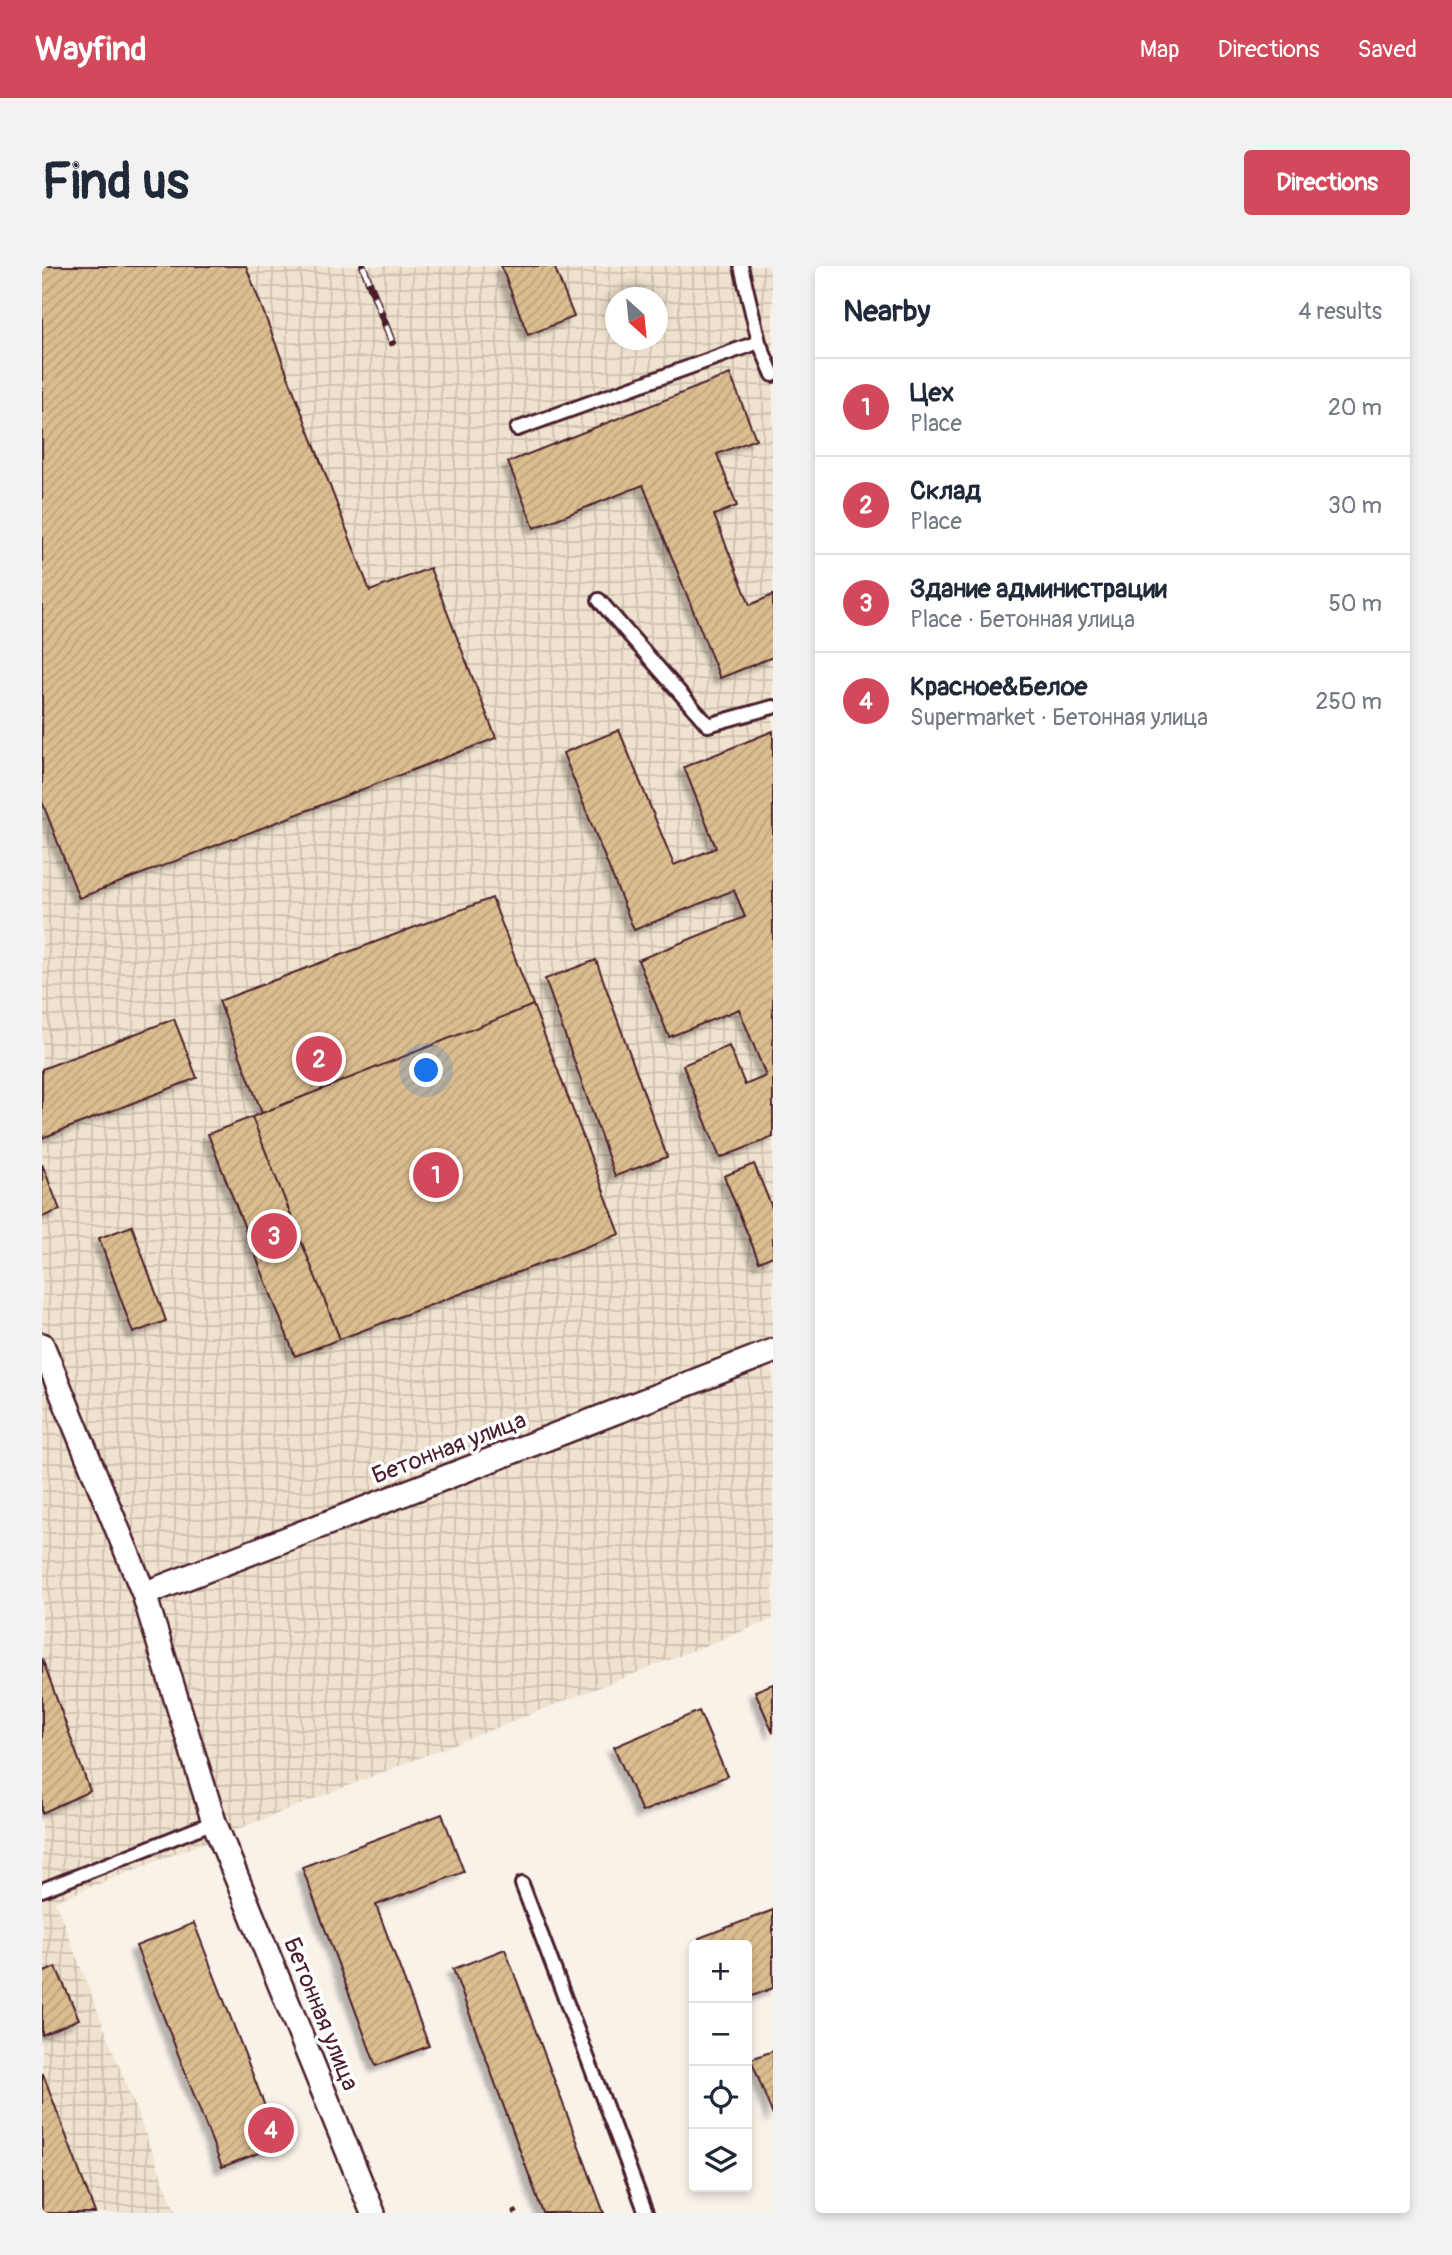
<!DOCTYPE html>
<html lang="en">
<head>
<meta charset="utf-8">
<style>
  :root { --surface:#fff; --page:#f2f2f3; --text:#1f2937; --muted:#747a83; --line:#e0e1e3; --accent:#d1495b }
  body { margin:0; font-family:Pangolin,sans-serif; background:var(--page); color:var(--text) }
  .controls { position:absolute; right:21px; bottom:21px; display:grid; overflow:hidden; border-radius:7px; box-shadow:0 4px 10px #0003 }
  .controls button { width:63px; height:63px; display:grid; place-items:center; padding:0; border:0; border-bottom:2px solid var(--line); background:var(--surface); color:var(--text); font:35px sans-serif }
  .compass { position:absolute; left:563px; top:21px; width:63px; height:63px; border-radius:50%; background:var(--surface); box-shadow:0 4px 10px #0003; rotate:153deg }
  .you { position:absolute; left:385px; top:805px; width:24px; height:24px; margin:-18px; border:5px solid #fff; border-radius:50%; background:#1a73e8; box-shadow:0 0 0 10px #1a73e833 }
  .badge { display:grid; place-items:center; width:46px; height:46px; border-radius:50%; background:var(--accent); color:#fff; font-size:23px; font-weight:700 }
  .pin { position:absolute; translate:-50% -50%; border:4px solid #fff; box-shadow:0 2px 7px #0006 }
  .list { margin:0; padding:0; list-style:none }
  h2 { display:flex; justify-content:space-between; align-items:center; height:91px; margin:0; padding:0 28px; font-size:30px }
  h2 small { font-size:23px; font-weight:400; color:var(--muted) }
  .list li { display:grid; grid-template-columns:46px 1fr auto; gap:21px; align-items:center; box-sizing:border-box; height:98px; padding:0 28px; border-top:2px solid var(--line) }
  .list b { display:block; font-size:26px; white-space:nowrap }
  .list p { margin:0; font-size:23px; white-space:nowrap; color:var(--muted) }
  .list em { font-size:23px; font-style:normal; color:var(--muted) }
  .icon { flex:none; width:38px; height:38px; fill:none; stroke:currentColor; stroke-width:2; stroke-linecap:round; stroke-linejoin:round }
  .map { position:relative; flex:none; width:731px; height:1947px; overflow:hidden; border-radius:7px }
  header { display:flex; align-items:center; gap:42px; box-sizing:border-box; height:98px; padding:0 35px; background:var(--accent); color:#fff }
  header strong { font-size:33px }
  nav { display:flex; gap:38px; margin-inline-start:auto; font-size:24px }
  .intro { display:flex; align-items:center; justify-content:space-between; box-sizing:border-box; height:168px; padding:0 42px }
  h1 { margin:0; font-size:49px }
  .button { padding:18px 32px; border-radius:7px; background:var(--accent); color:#fff; font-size:24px; font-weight:700 }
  main { display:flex; gap:42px; padding:0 42px }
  aside { flex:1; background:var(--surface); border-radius:7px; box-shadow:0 4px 10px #0003 }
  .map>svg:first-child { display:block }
  .industrial { fill:url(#industrial-grid); fill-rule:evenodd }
  .building { fill:url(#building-hatch); stroke:#4a1f2b; stroke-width:2; filter:url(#shadow) }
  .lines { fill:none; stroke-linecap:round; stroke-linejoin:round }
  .service-casing { stroke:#4a1f2b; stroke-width:18 }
  .minor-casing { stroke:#4a1f2b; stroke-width:28 }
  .path { stroke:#4a1f2b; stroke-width:4.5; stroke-dasharray:5 5; stroke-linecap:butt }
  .service { stroke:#fff; stroke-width:12 }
  .minor { stroke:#fff; stroke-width:23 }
  .rail-casing { stroke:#4a1f2b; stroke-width:8 }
  .rail { stroke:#fff; stroke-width:5; stroke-dasharray:16; stroke-linecap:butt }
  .labels { text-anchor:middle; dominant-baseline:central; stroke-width:7; stroke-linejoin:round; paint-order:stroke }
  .street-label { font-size:24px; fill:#4a1f2b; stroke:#fff }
</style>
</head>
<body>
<header>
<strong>Wayfind</strong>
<nav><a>Map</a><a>Directions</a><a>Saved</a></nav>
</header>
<div class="intro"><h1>Find us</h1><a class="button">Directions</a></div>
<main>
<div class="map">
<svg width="731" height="1947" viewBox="0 0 731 1947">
  <defs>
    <pattern id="industrial-grid" width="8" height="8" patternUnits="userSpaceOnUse" patternTransform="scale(1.75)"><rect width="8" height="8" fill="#efe2ce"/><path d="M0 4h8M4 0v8" fill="none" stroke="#cec1b1"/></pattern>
    <pattern id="building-hatch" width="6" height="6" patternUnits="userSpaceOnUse" patternTransform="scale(1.75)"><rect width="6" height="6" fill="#dbbd8f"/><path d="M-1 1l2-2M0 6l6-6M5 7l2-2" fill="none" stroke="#bda27c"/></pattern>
    <filter id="shadow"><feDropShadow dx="-6" dy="6" stdDeviation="2" flood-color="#0004"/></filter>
  </defs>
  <rect width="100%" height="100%" fill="#f8f2e9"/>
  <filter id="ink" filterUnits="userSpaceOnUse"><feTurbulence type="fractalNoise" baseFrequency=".0143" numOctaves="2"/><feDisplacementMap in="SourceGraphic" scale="14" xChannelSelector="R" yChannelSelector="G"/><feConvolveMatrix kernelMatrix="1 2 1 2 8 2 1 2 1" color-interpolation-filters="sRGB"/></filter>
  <g filter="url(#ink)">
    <path class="industrial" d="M0 0H731V1353L13 1635 134 1947H0ZM573 32H615V74H573Z"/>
    <path class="building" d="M0 0H204L328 325 388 302 454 472 37 632 0 535Z
      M459 0H512L532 51 486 69Z
      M688 108 714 173 675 188 695 240 672 249 708 339 731 329V391L678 412 601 219 492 262 466 196Z
      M577 464 632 599 674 582 642 501 731 465V871L678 892 641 799 687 780 703 819 724 810 697 743 627 771 596 694 703 651 692 624 592 664 521 487Z
      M450 632 491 739 220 847 177 735Z
      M554 694 625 891 573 910 503 713Z
      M491 739 578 968 298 1073 210 851Z
      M132 753 155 812 0 872V803Z
      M210 851 298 1073 253 1090 166 868Z
      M0 898 18 944 0 951Z
      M712 898 731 944V990L717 996 682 910Z
      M90 960 124 1055 91 1067 57 972Z
      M0 1392 48 1525 0 1547Z
      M731 1418V1467L713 1425Z
      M657 1445 685 1510 600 1546 572 1481Z
      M400 1548 422 1606 334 1639 387 1780 334 1800 260 1601Z
      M731 1644V1722L705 1732V1679H660L657 1672Z
      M152 1657 238 1879 180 1901 94 1680Z
      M463 1683 562 1947H501L411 1703Z
      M14 1701 37 1753 0 1769V1707Z
      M731 1785V1850L709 1793Z
      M0 1808H1L53 1947H0Z"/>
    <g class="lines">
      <g class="service-casing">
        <path id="service" d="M699 0 717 76
          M475 163 717 76 731 109
          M557 334 666 459 731 441
          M480 1618 604 1947
          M0 1624 172 1556"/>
      </g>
      <g class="minor-casing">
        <path id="minor" d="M0 1079 102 1328 172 1556 331 1947
          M102 1328 731 1085"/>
      </g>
      <path class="path" d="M471 1947 478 1944"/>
      <use href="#service" class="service"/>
      <use href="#minor" class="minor"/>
      <g class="rail-casing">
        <path id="rail" d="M321 0 350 76"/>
      </g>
      <use href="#rail" class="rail"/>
    </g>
  </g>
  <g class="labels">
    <g class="street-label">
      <text transform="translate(407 1182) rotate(-21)">Бетонная улица</text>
      <text transform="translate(279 1748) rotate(68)">Бетонная улица</text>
    </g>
  </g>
</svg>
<div class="controls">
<button>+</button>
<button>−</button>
<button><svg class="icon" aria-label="locate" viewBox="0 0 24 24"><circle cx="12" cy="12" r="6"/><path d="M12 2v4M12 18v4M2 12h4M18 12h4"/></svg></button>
<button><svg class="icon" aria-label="layers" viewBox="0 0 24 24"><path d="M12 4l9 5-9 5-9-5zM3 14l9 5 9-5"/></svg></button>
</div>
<svg class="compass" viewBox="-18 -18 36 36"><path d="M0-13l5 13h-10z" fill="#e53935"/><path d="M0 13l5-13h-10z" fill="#747a83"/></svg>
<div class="you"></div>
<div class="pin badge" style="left:394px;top:909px">1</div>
<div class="pin badge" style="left:277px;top:793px">2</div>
<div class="pin badge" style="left:232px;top:970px">3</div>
<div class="pin badge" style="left:229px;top:1864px">4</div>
</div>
<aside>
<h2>Nearby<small>4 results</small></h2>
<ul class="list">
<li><span class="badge">1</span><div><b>Цех</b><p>Place</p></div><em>20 m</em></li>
<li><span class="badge">2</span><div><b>Склад</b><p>Place</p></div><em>30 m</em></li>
<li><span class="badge">3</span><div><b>Здание администрации</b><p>Place · Бетонная улица</p></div><em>50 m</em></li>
<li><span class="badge">4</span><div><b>Красное&amp;Белое</b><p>Supermarket · Бетонная улица</p></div><em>250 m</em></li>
</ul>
</aside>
</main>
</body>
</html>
